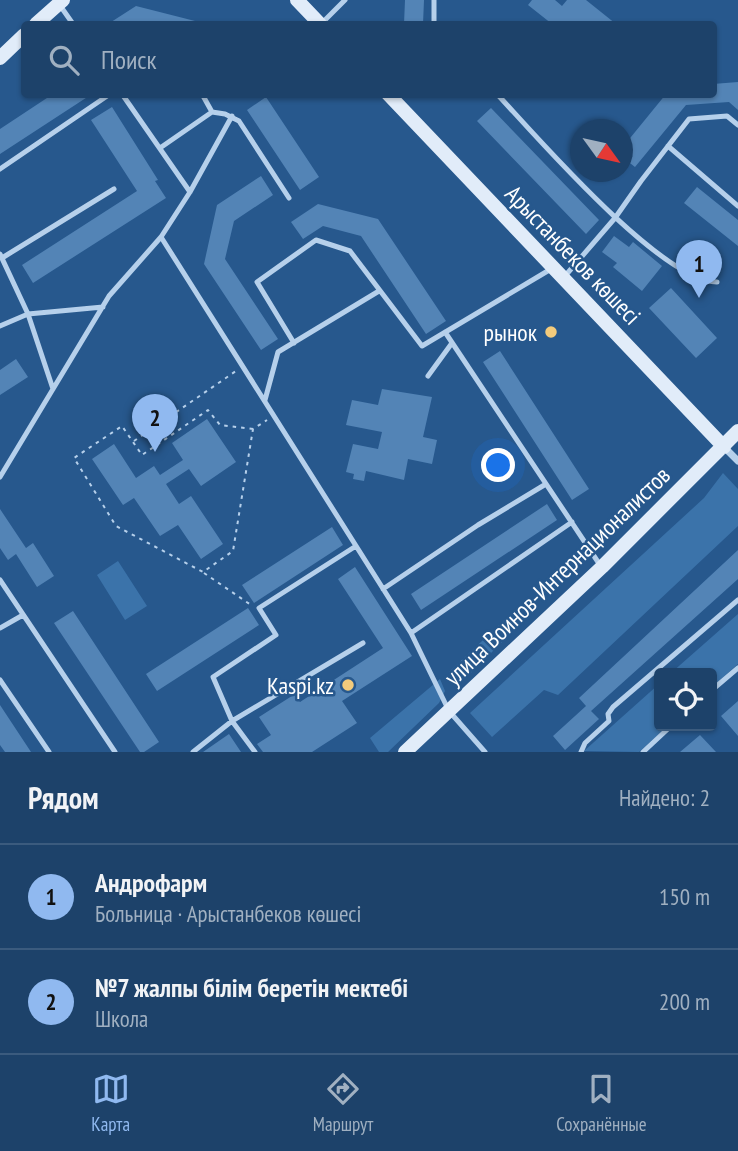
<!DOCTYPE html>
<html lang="ru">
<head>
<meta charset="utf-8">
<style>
  :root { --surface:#1d426a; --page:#2a4d72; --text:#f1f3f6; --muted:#a0b0c1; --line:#3b5b7e; --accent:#90b9f0 }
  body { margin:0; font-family:"PT Sans Narrow",sans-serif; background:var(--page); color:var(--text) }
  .controls { position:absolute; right:21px; bottom:21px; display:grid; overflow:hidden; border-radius:7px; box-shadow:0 2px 5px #0004 }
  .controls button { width:63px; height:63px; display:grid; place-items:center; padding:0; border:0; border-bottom:2px solid var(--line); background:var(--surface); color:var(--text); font:35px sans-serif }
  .compass { position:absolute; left:570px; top:119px; width:63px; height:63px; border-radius:50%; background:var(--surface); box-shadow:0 2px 5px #0004; rotate:123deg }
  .you { position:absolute; left:499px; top:466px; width:24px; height:24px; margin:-18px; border:5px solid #fff; border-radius:50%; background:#1a73e8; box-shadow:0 0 0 10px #1a73e833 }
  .badge { display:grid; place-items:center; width:46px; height:46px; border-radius:50%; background:var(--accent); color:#111; font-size:23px; font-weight:700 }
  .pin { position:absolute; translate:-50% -58px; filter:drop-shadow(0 2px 4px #0008) }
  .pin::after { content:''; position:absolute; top:37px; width:24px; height:21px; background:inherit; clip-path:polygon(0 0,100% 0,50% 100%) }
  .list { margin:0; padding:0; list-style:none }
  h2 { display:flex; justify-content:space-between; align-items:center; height:91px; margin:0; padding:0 28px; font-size:30px }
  h2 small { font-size:23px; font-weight:400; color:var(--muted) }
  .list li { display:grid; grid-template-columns:46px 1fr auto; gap:21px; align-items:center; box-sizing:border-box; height:105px; padding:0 28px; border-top:2px solid var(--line) }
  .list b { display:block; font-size:26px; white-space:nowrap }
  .list p { margin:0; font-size:23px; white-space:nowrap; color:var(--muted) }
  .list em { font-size:23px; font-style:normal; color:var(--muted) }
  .icon { flex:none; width:38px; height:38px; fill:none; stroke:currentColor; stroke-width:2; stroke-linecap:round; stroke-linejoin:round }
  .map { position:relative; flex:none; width:738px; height:752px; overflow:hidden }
  .search { position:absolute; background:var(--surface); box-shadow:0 2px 5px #0004; left:21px; right:21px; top:21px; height:77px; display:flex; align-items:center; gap:18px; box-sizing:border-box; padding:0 24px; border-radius:7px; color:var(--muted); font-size:26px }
  .sheet { height:301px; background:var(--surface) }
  nav { display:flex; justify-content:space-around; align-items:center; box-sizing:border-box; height:98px; border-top:2px solid var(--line); background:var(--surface); font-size:19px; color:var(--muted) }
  nav a { display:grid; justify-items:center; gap:4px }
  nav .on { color:var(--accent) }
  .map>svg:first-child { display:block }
  .green { fill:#3b73aa }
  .building { fill:#5384b6 }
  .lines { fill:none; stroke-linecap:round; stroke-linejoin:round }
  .path { stroke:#b6d0eb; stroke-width:2; stroke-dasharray:3.5 5; stroke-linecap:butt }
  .lane { stroke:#b6d0eb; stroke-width:5 }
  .street { stroke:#b6d0eb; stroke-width:7 }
  .secondary { stroke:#e1ecf9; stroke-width:14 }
  .poi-dot { fill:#f3cb7c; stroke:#27588d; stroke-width:2.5 }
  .labels { text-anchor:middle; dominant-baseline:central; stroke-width:5; stroke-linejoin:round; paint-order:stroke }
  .street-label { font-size:24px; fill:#fff; stroke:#27588d }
  .poi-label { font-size:24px; fill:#fff; stroke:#27588d; text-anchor:end }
</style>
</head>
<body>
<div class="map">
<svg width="738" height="752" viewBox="0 0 738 752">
  <rect width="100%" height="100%" fill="#27588d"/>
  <path class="green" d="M723 473 738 489V526L558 695 544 690 492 737 470 713 704 498Z
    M118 561 147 606 125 620 97 575Z
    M513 612 524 620 465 679 449 672Z
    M738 614V664L712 687V673H671Z
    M440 679 445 691 439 703 388 752H379L370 738Z
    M659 684V726H668L639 752 584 751Z"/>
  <path class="building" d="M405 0H424L423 24H404Z
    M532 0H555L562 6 567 0H586L616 24H552L528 5Z
    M136 6 195 21V24H108Z
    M738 82V110L729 102 686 105 635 167 622 157V148L666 94H713V84Z
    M53 94H92L0 154V129Z
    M266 97 319 177 300 190 247 110Z
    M112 107 158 180 155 181 166 198 33 283 22 265 137 191 91 120Z
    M491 108 599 220 586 234 477 121Z
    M261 176 273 195 234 221 225 259 278 339 261 350 204 264 217 205Z
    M697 187 738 220V246L684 203Z
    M318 204 378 219 446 321 426 334 361 236 323 226 303 239 291 222Z
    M614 236 629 247 633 242 662 266 642 291 613 267 617 263 602 252Z
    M671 288 717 338 696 358 649 308Z
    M500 351 589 489 572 500 483 362Z
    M16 359 28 377 0 395V370Z
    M382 389 432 397 423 437 437 440 432 464 408 459 404 480 366 471 364 481 353 479 354 474 346 472 353 444 378 449 382 432 346 425 352 400 378 405Z
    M207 419 236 462 201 486 189 469 166 484 179 504 191 496 223 544 201 559 178 525 160 536 134 498 123 505 92 459 114 444 136 478 154 466 160 475 183 460 172 443Z
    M547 504 557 520 421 610 411 594Z
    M0 509 26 548 33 543 54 576 37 587 16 554 8 560 0 548Z
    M332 527 343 545 254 603 242 585Z
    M738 550V579L591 711 599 719 565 750 553 736 586 706 579 698Z
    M355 567 412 656 342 701 357 723 312 752H263L257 744 271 735 259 717 295 694 300 702 383 648 338 579Z
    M248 608 259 625 157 691 146 674Z
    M73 611 159 742 144 752H140L54 623Z
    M738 701V736L721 716Z
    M0 705 31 752H5L0 745Z
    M229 734 241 752H203Z
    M700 735 716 752H680Z"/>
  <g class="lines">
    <path class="path" d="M253 429 220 425 208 410 142 455 122 426 74 458 116 526 203 572 233 551 253 429 267 420
      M134 441 236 371
      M204 573 251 605"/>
    <path class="lane" d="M434 0V24
      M59 4 73 24
      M321 24 345 0
      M122 94 190 192
      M202 94 212 112
      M497 94C537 137 662 282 717 282
      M668 146 738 206
      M160 148 212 112 225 114 239 121 289 198
      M0 169 110 94
      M161 237 411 633 449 711 485 752
      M0 254 28 314 53 389
      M2 258 114 189
      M565 276 615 218 641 181 689 119 727 116 738 125
      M0 326 28 314 103 307
      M445 332 600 565
      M294 343 257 282 316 240 350 251 422 346 551 269
      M428 376 452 343
      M265 400 278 352 379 291
      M0 477 109 296 161 237 190 192 232 116
      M0 580 115 752
      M383 589 478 525 546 484
      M0 628 23 615
      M411 633 572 522
      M0 680 49 752
      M712 690 738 668
      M193 752 232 721 363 643
      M255 752 232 721 213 677 276 635 259 608 356 546
      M581 752 585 743 609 721 608 714 613 707 738 600
      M643 752 671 726"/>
    <path class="street" d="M724 447 738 461"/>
    <path class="secondary" d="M297 0 320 24
      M36 24 63 0
      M0 58 24 35
      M388 94 724 447
      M405 752 602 567 738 431"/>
  </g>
  <g class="poi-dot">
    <circle cx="551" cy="332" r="7"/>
    <circle cx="348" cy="685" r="7"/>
  </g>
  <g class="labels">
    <g class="street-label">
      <text transform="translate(573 255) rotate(46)">Арыстанбеков көшесі</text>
      <text transform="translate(557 576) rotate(-44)">улица Воинов-Интернационалистов</text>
    </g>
    <g class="poi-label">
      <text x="537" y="332">рынок</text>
      <text x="334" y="685">Kaspi.kz</text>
    </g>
  </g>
</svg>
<div class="controls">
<button><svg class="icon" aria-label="locate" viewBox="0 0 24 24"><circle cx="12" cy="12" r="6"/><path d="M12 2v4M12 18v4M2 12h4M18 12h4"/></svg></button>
</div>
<svg class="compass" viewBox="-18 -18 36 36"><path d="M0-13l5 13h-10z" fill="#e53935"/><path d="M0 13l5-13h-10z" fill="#a0b0c1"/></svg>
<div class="you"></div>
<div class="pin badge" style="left:699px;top:298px">1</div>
<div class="pin badge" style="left:155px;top:452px">2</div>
<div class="search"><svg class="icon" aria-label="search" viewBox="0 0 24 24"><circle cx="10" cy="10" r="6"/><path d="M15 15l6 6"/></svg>Поиск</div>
</div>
<section class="sheet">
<h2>Рядом<small>Найдено: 2</small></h2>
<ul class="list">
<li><span class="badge">1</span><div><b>Андрофарм</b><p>Больница · Арыстанбеков көшесі</p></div><em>150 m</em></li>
<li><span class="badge">2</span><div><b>№7 жалпы білім беретін мектебі</b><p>Школа</p></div><em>200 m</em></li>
</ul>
</section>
<nav>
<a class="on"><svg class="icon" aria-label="map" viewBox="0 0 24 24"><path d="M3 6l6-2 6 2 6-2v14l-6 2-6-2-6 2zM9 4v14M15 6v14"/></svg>Карта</a>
<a><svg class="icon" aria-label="directions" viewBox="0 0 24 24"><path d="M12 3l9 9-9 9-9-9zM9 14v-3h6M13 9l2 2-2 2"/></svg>Маршрут</a>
<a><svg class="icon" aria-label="saved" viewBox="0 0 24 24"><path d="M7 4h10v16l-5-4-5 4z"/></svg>Сохранённые</a>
</nav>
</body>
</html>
